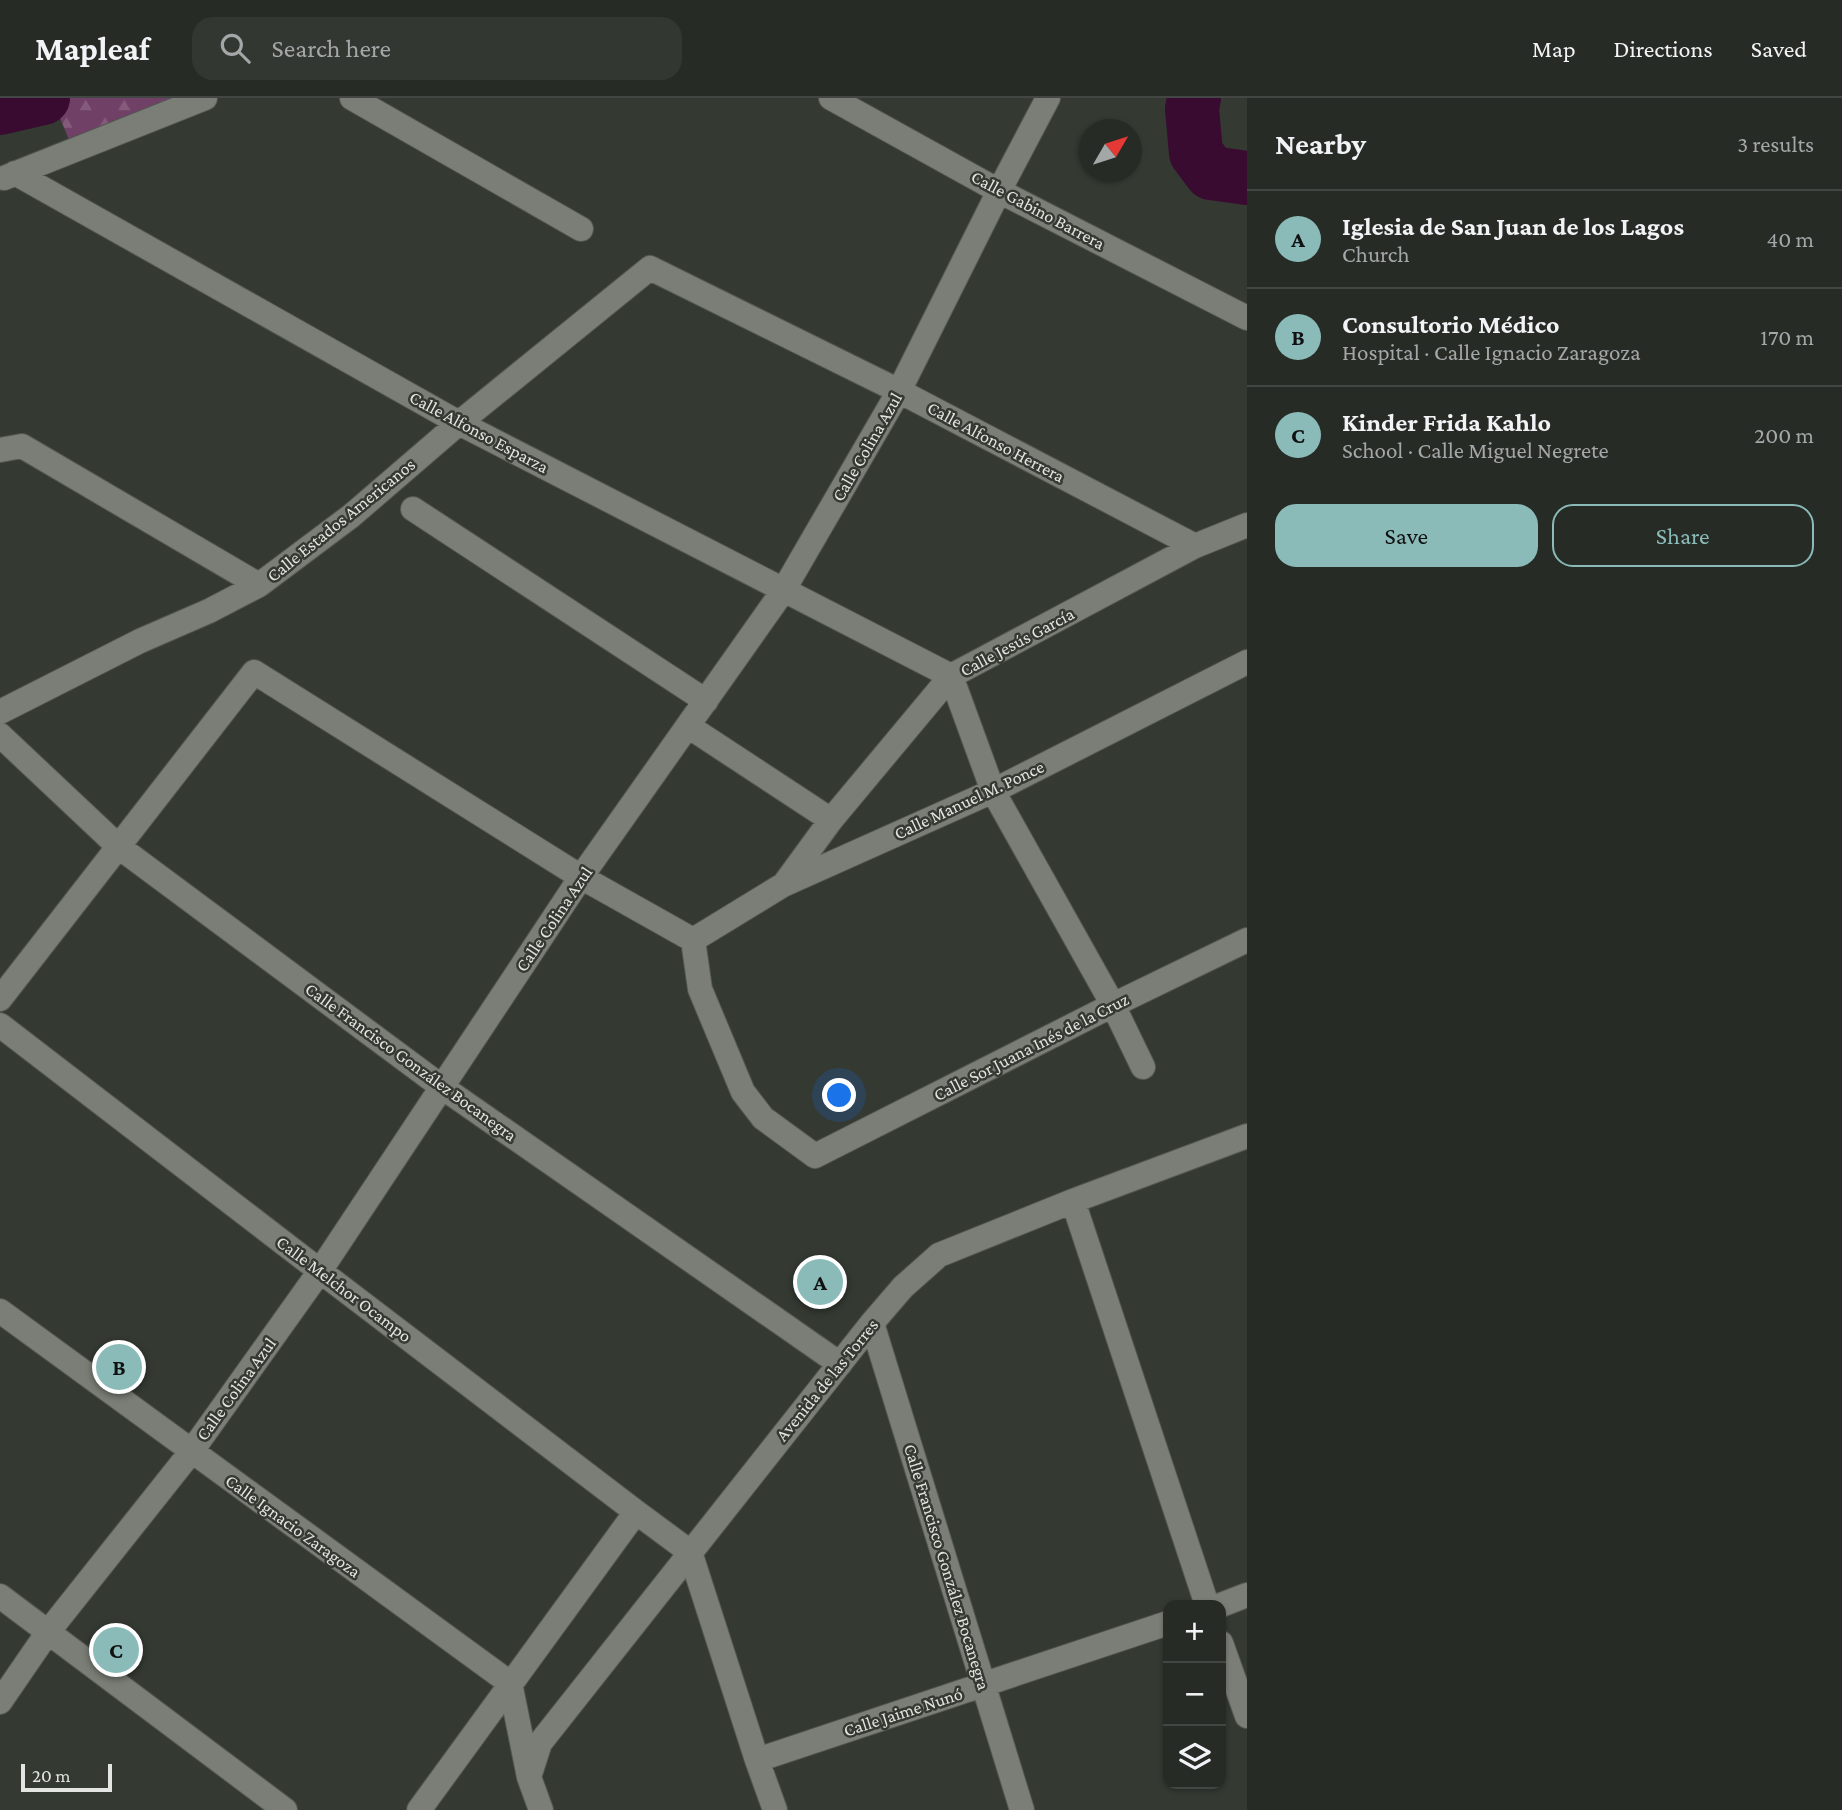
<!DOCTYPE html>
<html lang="en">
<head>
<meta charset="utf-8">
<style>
  :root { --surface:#272b26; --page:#333732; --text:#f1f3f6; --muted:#a4a7a7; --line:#434743; --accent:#8bbbb9 }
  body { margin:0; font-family:"Crimson Pro",serif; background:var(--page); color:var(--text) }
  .controls { position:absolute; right:21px; bottom:21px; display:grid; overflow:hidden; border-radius:14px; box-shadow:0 2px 5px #0004 }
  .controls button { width:63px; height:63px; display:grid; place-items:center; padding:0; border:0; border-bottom:2px solid var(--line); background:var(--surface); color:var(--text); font:35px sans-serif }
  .compass { position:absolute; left:1079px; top:21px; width:63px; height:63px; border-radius:50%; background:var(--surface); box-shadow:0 2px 5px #0004; rotate:51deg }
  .scale { position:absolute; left:21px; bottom:18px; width:91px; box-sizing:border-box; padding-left:7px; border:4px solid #e2e5e1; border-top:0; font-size:19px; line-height:24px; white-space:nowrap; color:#e2e5e1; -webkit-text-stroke:5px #343932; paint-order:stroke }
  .you { position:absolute; left:840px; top:998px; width:24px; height:24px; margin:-18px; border:5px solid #fff; border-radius:50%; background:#1a73e8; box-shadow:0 0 0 10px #1a73e833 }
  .badge { display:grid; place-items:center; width:46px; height:46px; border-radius:50%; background:var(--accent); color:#111; font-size:23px; font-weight:700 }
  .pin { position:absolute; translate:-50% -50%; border:4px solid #fff; box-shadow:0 2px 7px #0006 }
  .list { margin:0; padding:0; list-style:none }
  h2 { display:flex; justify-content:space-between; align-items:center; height:91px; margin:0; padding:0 28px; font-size:30px }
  h2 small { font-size:23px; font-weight:400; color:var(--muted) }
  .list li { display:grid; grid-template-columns:46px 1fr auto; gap:21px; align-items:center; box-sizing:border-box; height:98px; padding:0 28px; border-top:2px solid var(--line) }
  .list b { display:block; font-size:26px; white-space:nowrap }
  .list p { margin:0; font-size:23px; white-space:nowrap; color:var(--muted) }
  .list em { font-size:23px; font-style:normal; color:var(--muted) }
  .actions { display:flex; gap:14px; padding:21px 28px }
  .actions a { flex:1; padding:16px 0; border:2px solid var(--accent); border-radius:21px; text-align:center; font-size:24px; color:var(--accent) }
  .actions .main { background:var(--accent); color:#111 }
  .icon { flex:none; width:38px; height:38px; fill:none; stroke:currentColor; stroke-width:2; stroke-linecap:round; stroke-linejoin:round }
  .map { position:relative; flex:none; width:1247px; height:1712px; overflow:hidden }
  header { display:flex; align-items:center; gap:42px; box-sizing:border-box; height:98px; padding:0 35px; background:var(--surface); border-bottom:2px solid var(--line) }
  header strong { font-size:33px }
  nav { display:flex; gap:38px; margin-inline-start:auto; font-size:24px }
  .search { width:490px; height:63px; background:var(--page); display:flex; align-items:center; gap:18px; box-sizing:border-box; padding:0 24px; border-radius:21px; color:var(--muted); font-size:26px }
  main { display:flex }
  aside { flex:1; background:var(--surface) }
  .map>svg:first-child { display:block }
  .forest { fill:url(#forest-firs) }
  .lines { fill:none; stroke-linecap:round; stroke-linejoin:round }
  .river { stroke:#390b31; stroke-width:54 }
  .street-casing { stroke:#535752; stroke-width:26 }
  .street { stroke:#7a7e76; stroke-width:24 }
  .labels { text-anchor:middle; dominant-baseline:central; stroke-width:5; stroke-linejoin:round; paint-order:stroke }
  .street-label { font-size:18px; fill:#e2e5e1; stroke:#343932 }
</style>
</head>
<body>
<header>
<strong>Mapleaf</strong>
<div class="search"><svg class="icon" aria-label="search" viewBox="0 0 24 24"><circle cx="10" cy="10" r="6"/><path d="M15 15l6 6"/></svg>Search here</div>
<nav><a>Map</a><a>Directions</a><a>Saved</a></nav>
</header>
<main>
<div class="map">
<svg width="1247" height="1712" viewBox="0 0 1247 1712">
  <defs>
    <pattern id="forest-firs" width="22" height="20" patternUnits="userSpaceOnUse" patternTransform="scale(1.75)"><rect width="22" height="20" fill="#714067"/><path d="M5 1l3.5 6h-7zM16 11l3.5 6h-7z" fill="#855b7c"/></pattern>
  </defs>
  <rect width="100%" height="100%" fill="#343932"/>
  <path class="forest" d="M52 0H196L71 47Z"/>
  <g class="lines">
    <path class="river" d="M1194 0 1192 11 1196 55 1211 75 1247 80
      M0 10 43 0"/>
    <g class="street-casing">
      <path id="street" d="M352 0 581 131
        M831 0 999 93 1247 220
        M15 75 459 325 951 578 993 693 1113 907 1143 969
        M4 80 205 0
        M0 352 22 348 259 487
        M413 411 706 603
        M0 614 140 543 209 513 259 487 351 418 459 325 650 170 899 293 1195 448
        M688 628 831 722
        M0 637 119 749 442 989 840 1266
        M785 785 831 722 951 578 1195 448 1247 427
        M693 842 783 787 993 693 1247 564
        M0 901 254 574 581 779 693 842 700 891 743 994 763 1020 815 1058 1113 907 1247 842
        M0 927 320 1173 636 1414 690 1454 757 1662 775 1712
        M1073 1103 1207 1507
        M0 1213 510 1585 529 1679 541 1712
        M872 1225 1022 1712
        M0 1498 285 1712
        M1221 1507 1247 1497
        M1221 1545 1247 1618
        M0 1604 48 1534 191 1354 320 1173 581 779 783 493 899 293 999 93 1048 0
        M757 1662 1168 1525
        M529 1679 540 1645 872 1225 903 1189 939 1157 1073 1103 1247 1038
        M419 1712 636 1414"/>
    </g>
    <use href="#street" class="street"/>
  </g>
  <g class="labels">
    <g class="street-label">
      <text transform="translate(1038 112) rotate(28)">Calle Gabino Barrera</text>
      <text transform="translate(479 334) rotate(28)">Calle Alfonso Esparza</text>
      <text transform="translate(996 344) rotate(28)">Calle Alfonso Herrera</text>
      <text transform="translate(867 349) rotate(-60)">Calle Colina Azul</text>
      <text transform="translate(341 422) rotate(-39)">Calle Estados Americanos</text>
      <text transform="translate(1017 544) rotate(-28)">Calle Jesús García</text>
      <text transform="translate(969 702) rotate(-25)">Calle Manuel M. Ponce</text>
      <text transform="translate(554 821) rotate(-56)">Calle Colina Azul</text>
      <text transform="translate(1031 949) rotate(-27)">Calle Sor Juana Inés de la Cruz</text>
      <text transform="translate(411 964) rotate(36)">Calle Francisco González Bocanegra</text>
      <text transform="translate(344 1191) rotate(37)">Calle Melchor Ocampo</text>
      <text transform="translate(827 1282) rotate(-51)">Avenida de las Torres</text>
      <text transform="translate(236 1291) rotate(-54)">Calle Colina Azul</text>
      <text transform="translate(293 1428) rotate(36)">Calle Ignacio Zaragoza</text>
      <text transform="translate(947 1469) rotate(73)">Calle Francisco González Bocanegra</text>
      <text transform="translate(903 1614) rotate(-18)">Calle Jaime Nunó</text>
    </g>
  </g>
</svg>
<div class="controls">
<button>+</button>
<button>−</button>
<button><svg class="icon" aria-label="layers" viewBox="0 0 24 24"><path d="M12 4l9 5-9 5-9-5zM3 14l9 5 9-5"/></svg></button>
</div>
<svg class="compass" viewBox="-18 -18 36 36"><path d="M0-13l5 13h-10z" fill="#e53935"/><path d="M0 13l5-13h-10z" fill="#a4a7a7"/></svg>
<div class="scale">20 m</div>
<div class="you"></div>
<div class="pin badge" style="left:820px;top:1184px">A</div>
<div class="pin badge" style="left:119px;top:1269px">B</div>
<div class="pin badge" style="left:116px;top:1552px">C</div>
</div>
<aside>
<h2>Nearby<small>3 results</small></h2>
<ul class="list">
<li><span class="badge">A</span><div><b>Iglesia de San Juan de los Lagos</b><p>Church</p></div><em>40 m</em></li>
<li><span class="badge">B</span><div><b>Consultorio Médico</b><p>Hospital · Calle Ignacio Zaragoza</p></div><em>170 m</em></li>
<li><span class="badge">C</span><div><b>Kinder Frida Kahlo</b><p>School · Calle Miguel Negrete</p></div><em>200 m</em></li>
</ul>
<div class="actions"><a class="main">Save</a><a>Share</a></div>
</aside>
</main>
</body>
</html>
